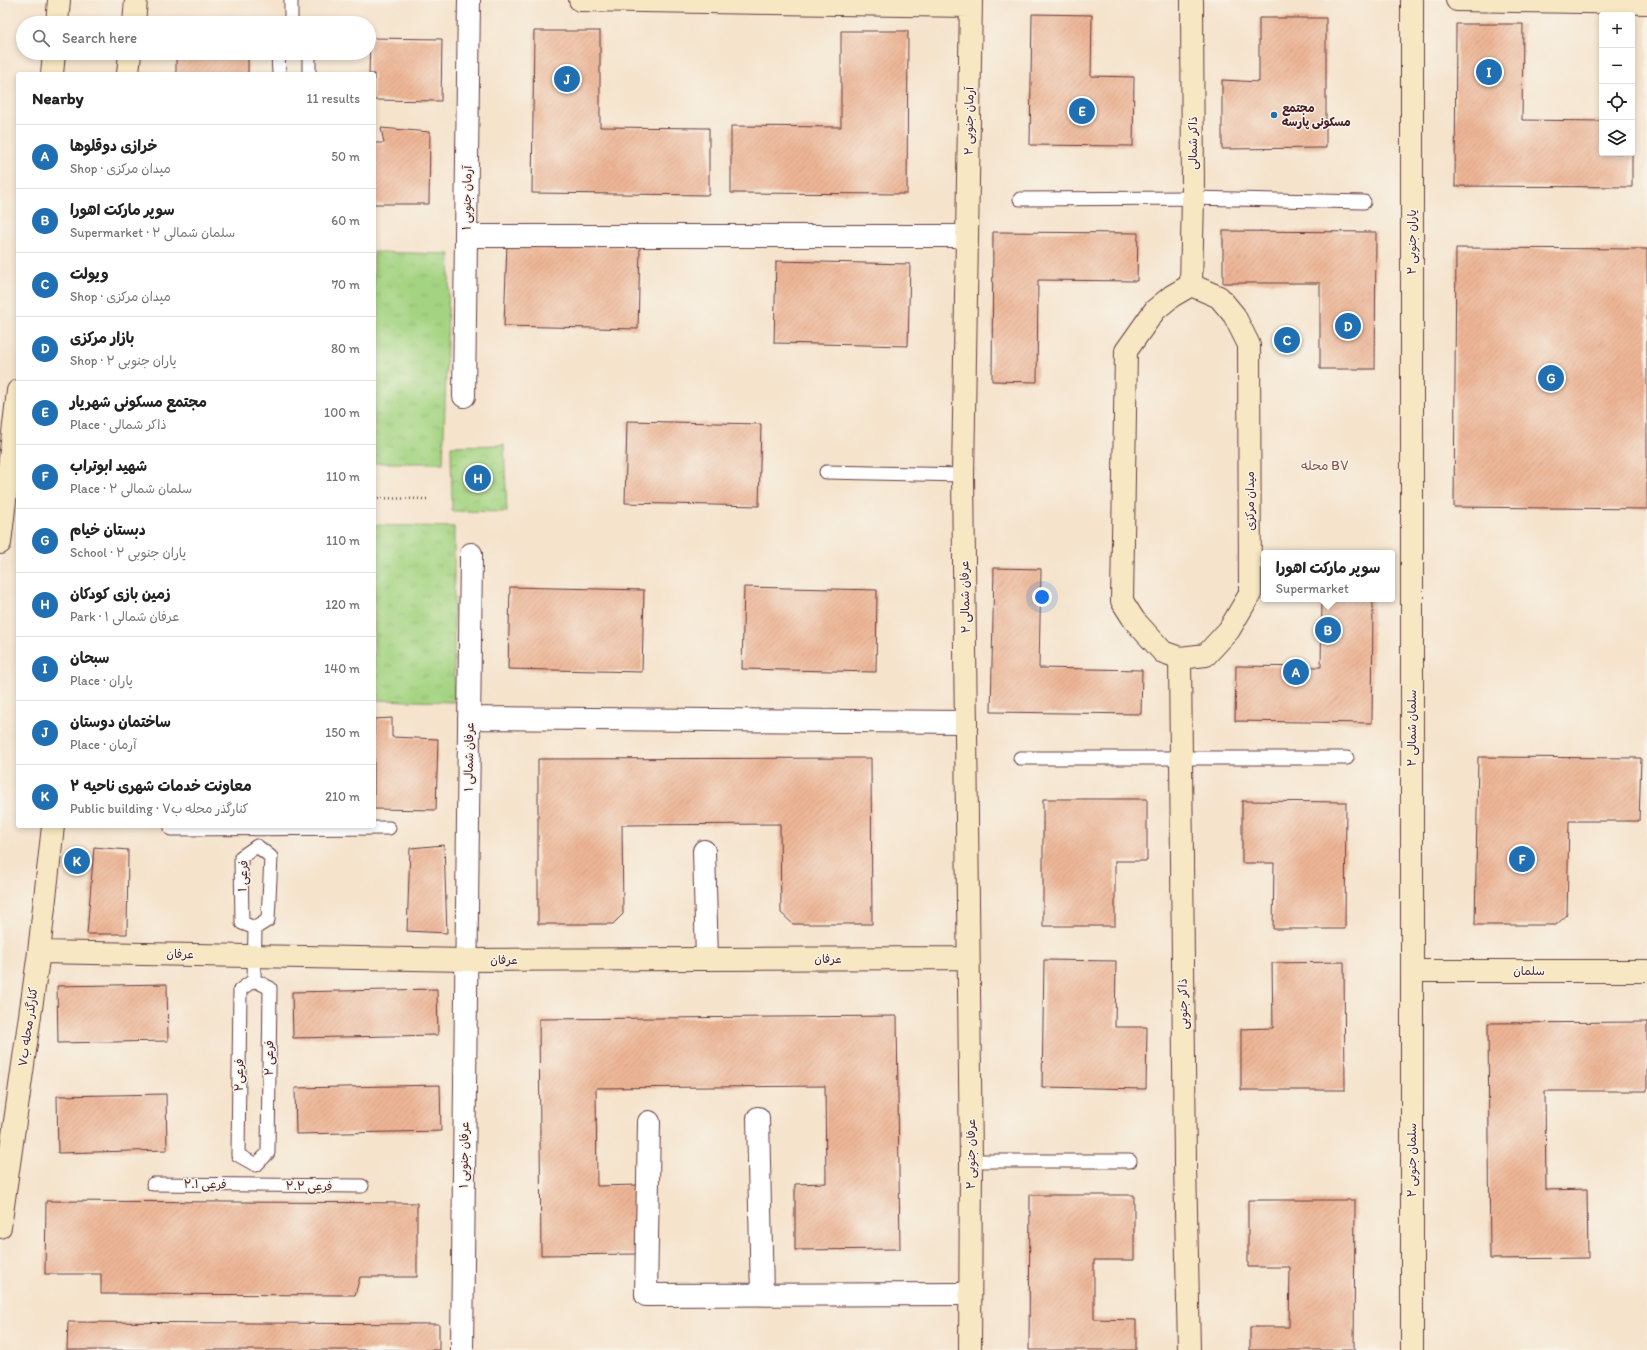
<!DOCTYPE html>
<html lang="en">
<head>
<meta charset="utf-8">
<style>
  :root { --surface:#fff; --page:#f6f6f6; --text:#222; --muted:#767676; --line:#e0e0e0; --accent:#1f6fb2 }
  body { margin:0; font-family:Itim,"Playpen Sans Arabic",sans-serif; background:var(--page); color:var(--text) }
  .controls { position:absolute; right:12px; top:12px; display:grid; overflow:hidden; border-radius:4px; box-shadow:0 2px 6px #0003 }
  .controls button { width:36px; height:36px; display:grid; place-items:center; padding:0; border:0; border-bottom:1px solid var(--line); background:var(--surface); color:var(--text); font:20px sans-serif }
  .you { position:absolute; left:1042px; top:597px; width:14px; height:14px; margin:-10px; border:3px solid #fff; border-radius:50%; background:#1a73e8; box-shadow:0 0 0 6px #1a73e833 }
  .badge { display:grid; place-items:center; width:26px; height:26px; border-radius:50%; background:var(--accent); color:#fff; font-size:13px; font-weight:700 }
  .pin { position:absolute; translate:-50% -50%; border:2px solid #fff; box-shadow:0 1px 4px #0006 }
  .popup { position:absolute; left:1261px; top:550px; width:134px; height:52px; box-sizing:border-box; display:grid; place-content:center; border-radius:4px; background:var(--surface); filter:drop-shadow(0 1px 3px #0005); font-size:13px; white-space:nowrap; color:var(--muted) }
  .popup b { font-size:15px; color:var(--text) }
  .popup::after { content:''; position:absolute; left:50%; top:100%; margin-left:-8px; border:8px solid transparent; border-top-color:var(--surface) }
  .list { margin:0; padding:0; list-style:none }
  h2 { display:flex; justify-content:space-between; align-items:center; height:52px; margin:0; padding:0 16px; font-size:17px }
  h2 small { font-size:13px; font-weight:400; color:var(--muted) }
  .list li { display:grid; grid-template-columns:26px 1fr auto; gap:12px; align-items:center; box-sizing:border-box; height:64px; padding:0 16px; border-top:1px solid var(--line) }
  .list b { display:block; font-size:15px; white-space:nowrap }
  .list p { margin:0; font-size:13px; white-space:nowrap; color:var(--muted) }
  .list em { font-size:13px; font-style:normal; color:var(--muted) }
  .icon { flex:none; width:22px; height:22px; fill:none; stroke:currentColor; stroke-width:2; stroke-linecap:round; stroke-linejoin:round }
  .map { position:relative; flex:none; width:1647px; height:1350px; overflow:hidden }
  .search { position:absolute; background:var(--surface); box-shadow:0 2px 6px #0003; left:16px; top:16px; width:360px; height:44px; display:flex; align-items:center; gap:10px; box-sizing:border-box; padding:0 14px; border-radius:22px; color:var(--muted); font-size:15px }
  .panel { position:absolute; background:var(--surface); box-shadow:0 2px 6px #0003; left:16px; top:72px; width:360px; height:756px; border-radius:4px }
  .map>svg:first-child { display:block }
  .grass { fill:url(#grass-tufts); stroke:#777a56 }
  .park { fill:url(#park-crowns); stroke:#777a56 }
  .building { fill:url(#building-hatch) }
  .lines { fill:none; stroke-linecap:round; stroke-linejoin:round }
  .lane-casing { stroke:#643c43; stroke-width:15 }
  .street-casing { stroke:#643c43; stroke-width:24 }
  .secondary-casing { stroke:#643c43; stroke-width:24 }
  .path { stroke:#643c43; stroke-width:2.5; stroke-dasharray:1 3; stroke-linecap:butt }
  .lane { stroke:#fff; stroke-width:13 }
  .street { stroke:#fff; stroke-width:22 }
  .secondary { stroke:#f7e8c3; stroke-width:22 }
  .poi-dot { fill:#1f6fb2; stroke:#f7f3e8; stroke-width:1.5 }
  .labels { text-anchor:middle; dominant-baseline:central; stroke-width:3; stroke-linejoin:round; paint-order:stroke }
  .poi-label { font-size:12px; font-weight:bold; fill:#4a1f2b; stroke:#f7f3e8; text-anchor:start }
  .street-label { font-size:12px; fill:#4a1f2b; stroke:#f7f3e8 }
  .neighbourhood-label { font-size:13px; fill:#835450; stroke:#f7f3e8 }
</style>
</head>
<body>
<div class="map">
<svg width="1647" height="1350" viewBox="0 0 1647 1350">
  <defs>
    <pattern id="grass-tufts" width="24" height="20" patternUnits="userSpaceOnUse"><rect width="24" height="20" fill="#a4d482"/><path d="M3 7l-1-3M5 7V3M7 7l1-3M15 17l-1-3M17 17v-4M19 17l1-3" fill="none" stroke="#8fb670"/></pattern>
    <pattern id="park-crowns" width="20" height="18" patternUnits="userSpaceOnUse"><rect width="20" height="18" fill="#a4d482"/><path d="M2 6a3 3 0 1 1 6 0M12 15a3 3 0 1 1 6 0" fill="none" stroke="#8fb670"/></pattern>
    <pattern id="building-hatch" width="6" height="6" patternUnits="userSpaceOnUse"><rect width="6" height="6" fill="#edb595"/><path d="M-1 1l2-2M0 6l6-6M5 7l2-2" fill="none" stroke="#cd9b81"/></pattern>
  </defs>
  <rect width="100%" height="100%" fill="#f7f3e8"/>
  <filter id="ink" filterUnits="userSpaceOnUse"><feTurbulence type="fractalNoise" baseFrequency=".025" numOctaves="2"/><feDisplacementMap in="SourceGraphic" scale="8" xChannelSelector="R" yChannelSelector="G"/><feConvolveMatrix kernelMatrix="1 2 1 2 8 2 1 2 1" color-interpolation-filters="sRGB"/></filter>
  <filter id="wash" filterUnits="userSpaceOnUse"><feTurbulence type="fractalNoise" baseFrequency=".012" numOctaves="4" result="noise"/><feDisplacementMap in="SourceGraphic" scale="16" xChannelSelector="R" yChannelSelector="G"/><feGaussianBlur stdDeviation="0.9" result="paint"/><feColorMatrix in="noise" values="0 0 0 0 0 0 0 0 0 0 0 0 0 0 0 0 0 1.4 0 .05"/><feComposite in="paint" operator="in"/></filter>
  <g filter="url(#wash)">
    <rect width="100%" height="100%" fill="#f5e3cc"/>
    <path class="grass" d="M374 252 450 254 443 463H374Z
      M374 525 454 527V702L374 700Z"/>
    <path class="park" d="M504 445 507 512 452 511 451 446Z"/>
    <g id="blocks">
      <path class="building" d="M1032 14 1092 15 1091 76 1134 77 1133 146 1030 145Z
        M1259 18H1326V148L1222 149V80L1259 82Z
        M1456 24H1523L1522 120 1602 121V153H1632V187L1455 186Z
        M534 31H600V127L709 128V195L532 193Z
        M841 31H908L907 194 731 193V126L841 127Z
        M370 38 442 39 441 101 374 100V74H369Z
        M176 53H248V74H176Z
        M381 128 430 132 429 204H374V143H384Z
        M1223 231 1376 232 1375 369H1320V283H1223Z
        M993 232 1138 233 1137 281 1038 280 1037 382 992 381Z
        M507 244 640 247 638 329 504 326Z
        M1456 248 1647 249V509L1454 507Z
        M776 261 910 264 908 346 774 343Z
        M627 421 761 424 759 506 625 503Z
        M994 568 1041 569 1039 668 1142 670 1141 714 991 712Z
        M510 587 644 590 642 672 508 669Z
        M744 587 877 590 876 672 742 669Z
        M1322 599H1373L1372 723 1235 721 1236 666 1321 667Z
        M392 718V737L438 739 436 810 374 809V719Z
        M1478 757 1641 758 1639 821H1569L1567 915 1556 925H1475Z
        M871 758 872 924H793L781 913 780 824 622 825 623 914 613 924H538V759Z
        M1043 799H1147V861H1115V926H1043Z
        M1242 801 1346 802 1345 929H1273L1274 863H1242Z
        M444 845 447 933 407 931 410 848Z
        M94 847 128 850 127 934H87Z
        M1044 960 1116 961 1115 1027H1147L1146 1089 1042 1087Z
        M1344 962 1345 1090H1241V1029L1273 1028 1272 963Z
        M167 984 168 1041 58 1043 57 986Z
        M437 989 438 1035 293 1038 292 992Z
        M897 1016 900 1249 795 1250V1184L826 1183 825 1086 596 1088 597 1186 638 1185 639 1254 541 1255 539 1019Z
        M1647 1022V1091H1545L1546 1190 1587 1189 1588 1258 1490 1259 1488 1023Z
        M440 1085 441 1131 296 1134 295 1088Z
        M166 1094 167 1150 58 1153 57 1096Z
        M1030 1195H1134V1260H1094V1319L1136 1320V1350H1029Z
        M1248 1200H1355L1354 1350H1250V1327H1289L1290 1267H1248Z
        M46 1201 417 1203V1277H360L355 1295 101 1294V1274H45Z
        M68 1322 439 1324V1350H67Z"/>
    </g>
  </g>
  <g filter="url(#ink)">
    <use href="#blocks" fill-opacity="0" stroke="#643c43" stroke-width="1"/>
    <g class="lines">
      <g class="lane-casing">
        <path id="lane" d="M291 0V23
          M278 53 279 74
          M309 53V74
          M1020 199 1193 198 1364 202
          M826 472 963 475
          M1020 758H1347
          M171 829 389 828
          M255 928 242 923 241 857 257 846
          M255 928 268 920 271 857 257 846
          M254 980 240 990 238 1155 256 1165
          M254 980 270 988 268 1153 256 1165
          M254 980 255 928
          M971 1161H1130
          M153 1184 362 1186"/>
      </g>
      <g class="street-casing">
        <path id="street" d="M467 236H967
          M464 396 469 0
          M469 718 966 722
          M704 851 707 959
          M758 1118 762 1295
          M649 1122 646 1295 970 1294
          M462 1350 471 554"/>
      </g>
      <g class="secondary-casing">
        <path id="secondary" d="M580 0 970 6
          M1412 0V1350
          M1457 0 1647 3
          M57 23 59 0
          M134 23 136 0
          M52 74 54 53
          M128 74 130 53
          M1191 285 1219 297 1234 315 1249 345 1250 594 1229 630 1206 655 1180 658 1163 652 1134 620 1122 601 1126 351 1155 310 1172 296Z
          M1191 285 1193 198 1192 0
          M0 543 18 391
          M1180 658 1185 1164 1189 1350
          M39 952 467 960 968 958
          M1412 971H1647
          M0 1227 39 952 53 826
          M970 1350 971 1161 963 475 971 0"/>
      </g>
      <path class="path" d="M374 498 427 499"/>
      <use href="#lane" class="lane"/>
      <use href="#street" class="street"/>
      <use href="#secondary" class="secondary"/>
    </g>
  </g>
  <circle class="poi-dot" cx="1274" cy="115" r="4"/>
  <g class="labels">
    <g class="poi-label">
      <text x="1282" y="108">مجتمع<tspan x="1282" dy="14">مسکونی پارسه</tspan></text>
    </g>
    <g class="street-label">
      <text transform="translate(969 121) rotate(-89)">آرمان جنوبی ۲</text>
      <text transform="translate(1193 143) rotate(-90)">ذاکر شمالی</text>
      <text transform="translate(467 198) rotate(-89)">آرمان جنوبی ۱</text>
      <text transform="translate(1412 242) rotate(-90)">یاران جنوبی ۲</text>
      <text transform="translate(1250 501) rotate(-90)">میدان مرکزی</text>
      <text transform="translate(965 597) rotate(-91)">عرفان شمالی ۲</text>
      <text transform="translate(1412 728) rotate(-90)">سلمان شمالی ۲</text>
      <text transform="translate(469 757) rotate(-89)">عرفان شمالی ۱</text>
      <text transform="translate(243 876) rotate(-87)">فرعی ۱</text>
      <text transform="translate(180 954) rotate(1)">عرفان</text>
      <text x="828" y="959">عرفان</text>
      <text x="504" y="960">عرفان</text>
      <text x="1529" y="971">سلمان</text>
      <text transform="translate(1183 1004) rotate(-91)">ذاکر جنوبی</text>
      <text transform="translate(28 1027) rotate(-82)">کنارگذر محله ب۷</text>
      <text transform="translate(269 1058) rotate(-89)">فرعی ۲</text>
      <text transform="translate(239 1075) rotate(-89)">فرعی۲</text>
      <text transform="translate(971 1154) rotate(-90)">عرفان جنوبی ۲</text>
      <text transform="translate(464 1155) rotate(-89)">عرفان جنوبی ۱</text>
      <text transform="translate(1412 1160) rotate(-90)">سلمان جنوبی ۲</text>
      <text transform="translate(205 1184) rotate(1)">فرعی ۲.۱</text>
      <text transform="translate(309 1186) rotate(1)">فرعی ۲.۲</text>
    </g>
    <g class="neighbourhood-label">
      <text x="1325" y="465">محله B۷</text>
    </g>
  </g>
</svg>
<div class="controls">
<button>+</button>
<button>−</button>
<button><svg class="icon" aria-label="locate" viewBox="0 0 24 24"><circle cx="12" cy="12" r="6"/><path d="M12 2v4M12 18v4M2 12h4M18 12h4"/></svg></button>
<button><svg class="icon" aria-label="layers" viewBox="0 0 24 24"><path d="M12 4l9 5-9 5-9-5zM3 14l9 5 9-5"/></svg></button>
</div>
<div class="you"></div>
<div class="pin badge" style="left:1296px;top:672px">A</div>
<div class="pin badge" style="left:1328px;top:630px">B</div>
<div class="popup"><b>سوپر مارکت اهورا</b>Supermarket</div>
<div class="pin badge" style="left:1287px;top:340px">C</div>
<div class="pin badge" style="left:1348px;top:326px">D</div>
<div class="pin badge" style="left:1082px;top:111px">E</div>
<div class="pin badge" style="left:1522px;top:859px">F</div>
<div class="pin badge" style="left:1551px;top:378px">G</div>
<div class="pin badge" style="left:478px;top:478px">H</div>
<div class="pin badge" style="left:1489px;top:72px">I</div>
<div class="pin badge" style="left:567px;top:79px">J</div>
<div class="pin badge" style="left:77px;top:861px">K</div>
<div class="search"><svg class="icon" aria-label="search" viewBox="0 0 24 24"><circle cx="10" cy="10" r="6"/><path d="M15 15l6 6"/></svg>Search here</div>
<section class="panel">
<h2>Nearby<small>11 results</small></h2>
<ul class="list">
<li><span class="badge">A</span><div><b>خرازی دوقلوها</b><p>Shop · میدان مرکزی</p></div><em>50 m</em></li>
<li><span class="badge">B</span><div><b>سوپر مارکت اهورا</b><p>Supermarket · سلمان شمالی ۲</p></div><em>60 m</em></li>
<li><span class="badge">C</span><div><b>ویولت</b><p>Shop · میدان مرکزی</p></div><em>70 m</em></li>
<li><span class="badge">D</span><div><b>بازار مرکزی</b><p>Shop · یاران جنوبی ۲</p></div><em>80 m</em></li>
<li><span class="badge">E</span><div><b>مجتمع مسکونی شهریار</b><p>Place · ذاکر شمالی</p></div><em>100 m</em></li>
<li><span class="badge">F</span><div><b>شهید ابوتراب</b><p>Place · سلمان شمالی ۲</p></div><em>110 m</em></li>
<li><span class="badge">G</span><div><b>دبستان خیام</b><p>School · یاران جنوبی ۲</p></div><em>110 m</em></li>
<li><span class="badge">H</span><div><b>زمین بازی کودکان</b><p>Park · عرفان شمالی ۱</p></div><em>120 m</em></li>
<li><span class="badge">I</span><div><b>سبحان</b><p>Place · یاران</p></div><em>140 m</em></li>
<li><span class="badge">J</span><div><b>ساختمان دوستان</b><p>Place · آرمان</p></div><em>150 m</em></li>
<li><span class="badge">K</span><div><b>معاونت خدمات شهری ناحیه ۲</b><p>Public building · کنارگذر محله ب۷</p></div><em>210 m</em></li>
</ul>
</section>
</div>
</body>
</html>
